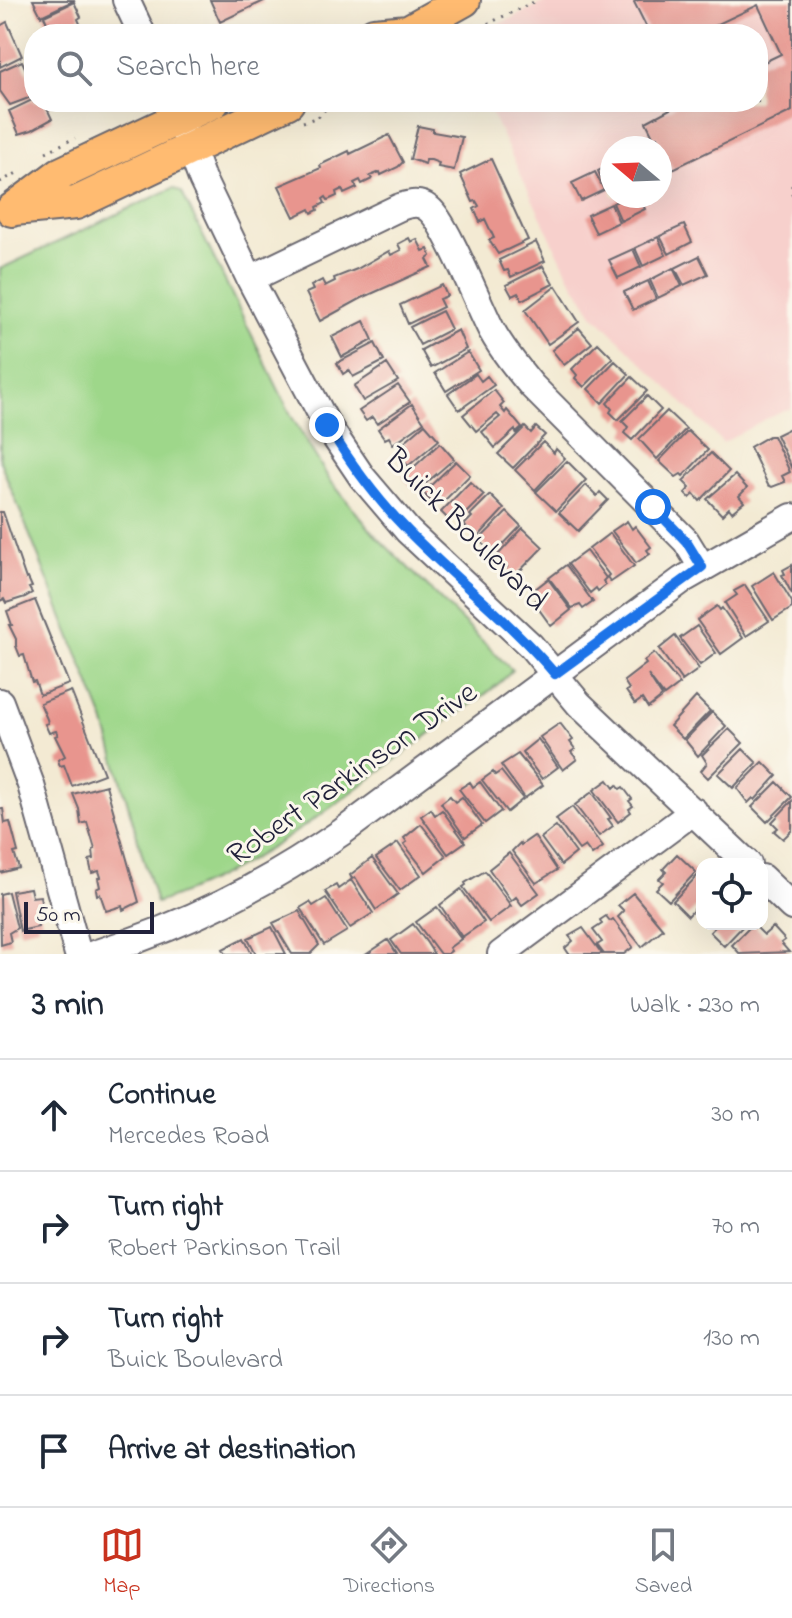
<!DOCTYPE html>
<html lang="en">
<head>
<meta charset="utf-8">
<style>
  :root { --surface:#fff; --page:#f6f6f7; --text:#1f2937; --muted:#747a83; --line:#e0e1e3; --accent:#c8321e }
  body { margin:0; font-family:"Indie Flower",sans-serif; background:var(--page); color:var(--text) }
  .controls { position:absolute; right:24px; bottom:24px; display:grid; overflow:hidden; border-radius:16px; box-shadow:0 8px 32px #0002 }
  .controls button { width:72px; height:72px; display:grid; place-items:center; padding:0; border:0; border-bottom:2px solid var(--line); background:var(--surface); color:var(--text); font:40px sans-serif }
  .compass { position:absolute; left:600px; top:136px; width:72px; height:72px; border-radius:50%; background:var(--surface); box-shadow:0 8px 32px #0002; rotate:289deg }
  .scale { position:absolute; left:24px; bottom:20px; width:130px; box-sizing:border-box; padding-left:8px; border:4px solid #22223b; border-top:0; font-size:22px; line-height:28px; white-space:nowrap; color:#22223b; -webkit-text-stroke:6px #fbf7ec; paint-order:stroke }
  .stop { position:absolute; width:24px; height:24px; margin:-18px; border:6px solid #1a73e8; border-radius:50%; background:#fff }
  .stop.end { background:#1a73e8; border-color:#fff; box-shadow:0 2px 8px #0008 }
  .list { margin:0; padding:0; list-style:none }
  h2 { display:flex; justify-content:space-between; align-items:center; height:104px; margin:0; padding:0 32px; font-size:34px }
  h2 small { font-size:26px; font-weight:400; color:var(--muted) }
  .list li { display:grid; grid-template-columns:52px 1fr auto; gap:24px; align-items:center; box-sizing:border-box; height:112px; padding:0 32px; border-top:2px solid var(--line) }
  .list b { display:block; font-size:30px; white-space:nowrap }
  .list p { margin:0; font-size:26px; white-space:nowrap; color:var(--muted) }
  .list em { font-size:26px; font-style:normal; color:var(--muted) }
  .icon { flex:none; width:44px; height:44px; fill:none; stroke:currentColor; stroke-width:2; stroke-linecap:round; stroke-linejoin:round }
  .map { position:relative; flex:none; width:792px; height:954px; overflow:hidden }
  .search { position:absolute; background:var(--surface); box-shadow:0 8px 32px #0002; left:24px; right:24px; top:24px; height:88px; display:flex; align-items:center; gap:20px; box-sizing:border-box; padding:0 28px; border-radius:32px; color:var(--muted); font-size:30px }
  .sheet { height:552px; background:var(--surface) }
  nav { display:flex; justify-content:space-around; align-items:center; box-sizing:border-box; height:112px; border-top:2px solid var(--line); background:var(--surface); font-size:22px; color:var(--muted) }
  nav a { display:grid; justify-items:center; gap:4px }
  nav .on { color:var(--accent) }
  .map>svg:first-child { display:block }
  .built { fill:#f7d0cc; fill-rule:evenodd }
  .green { fill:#9ed78a; stroke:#607c62; stroke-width:2 }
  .building { fill:#e8958e }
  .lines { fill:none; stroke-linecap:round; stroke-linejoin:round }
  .minor-casing { stroke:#6b6870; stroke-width:30 }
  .major-casing { stroke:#6b6870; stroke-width:36 }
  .path { stroke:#6b6870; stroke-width:3; stroke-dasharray:2 6; stroke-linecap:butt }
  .minor { stroke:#fff; stroke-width:26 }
  .major { stroke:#ffbb71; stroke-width:32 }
  .route { stroke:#1a73e8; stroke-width:10 }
  .labels { text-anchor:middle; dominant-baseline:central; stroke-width:6; stroke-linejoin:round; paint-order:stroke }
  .street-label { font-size:32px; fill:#22223b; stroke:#fbf7ec }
</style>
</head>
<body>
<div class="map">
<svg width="792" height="954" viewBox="0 0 792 954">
  <rect width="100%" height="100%" fill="#fbf7ec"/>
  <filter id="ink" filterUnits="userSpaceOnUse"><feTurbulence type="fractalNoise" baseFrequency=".0125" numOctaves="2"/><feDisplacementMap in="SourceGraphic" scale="16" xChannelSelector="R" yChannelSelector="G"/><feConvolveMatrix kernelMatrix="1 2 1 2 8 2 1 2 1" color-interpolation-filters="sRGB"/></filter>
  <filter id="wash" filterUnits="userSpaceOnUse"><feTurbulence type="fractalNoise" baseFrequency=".006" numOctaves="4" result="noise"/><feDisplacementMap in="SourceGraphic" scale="32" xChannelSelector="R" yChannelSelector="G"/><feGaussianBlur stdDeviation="1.8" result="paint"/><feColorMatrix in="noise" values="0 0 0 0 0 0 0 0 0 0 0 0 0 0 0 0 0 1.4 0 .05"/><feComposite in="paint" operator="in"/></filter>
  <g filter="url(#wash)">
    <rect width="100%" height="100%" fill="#f3ead3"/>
    <path class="built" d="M549 0H792V408L765 419 723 443 593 314 569 276 486 102H758V34H479ZM612 148H660V196H612Z"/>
    <path class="green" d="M173 188 182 193 292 417 329 479 374 534 512 670C500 687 458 712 440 726 351 792 262 868 156 903L104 720 0 461V269Z"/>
    <g id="blocks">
      <path class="building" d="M33 0H75L41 16Z
        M210 0H266L220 22Z
        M638 0H792V111L673 169 657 137 654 138 646 122 683 102H758V65L781 54 758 5 697 34H650L634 2Z
        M74 2 81 17 78 19 81 26 66 34H52L44 16Z
        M7 22 22 56 0 67V26Z
        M22 61 34 87V96L10 105 0 91V71Z
        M34 99V102H44L52 119 32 130 19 134 9 111Z
        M418 126 433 129V132L462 137 454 170 438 167 439 163 431 160H426L425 164 410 159Z
        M389 135 403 162 398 167 381 175 380 172 370 176 372 179 362 184 360 180 354 183 357 188 344 194 342 189 336 192 337 196 328 200 326 197 323 199 325 203 317 207 318 210 312 213 310 209 294 217 279 186 321 168 320 165 349 151 350 154Z
        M491 159 528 240 498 254 489 240 494 238 485 219 480 222 474 209 479 206 476 201 473 202 460 174Z
        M612 164V186L606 189 598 171Z
        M595 172 604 190 581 201 572 183Z
        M627 196H639L645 209 621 221 613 203Z
        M611 204 619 222 596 233 587 215Z
        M684 225 692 242 669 254 660 236Z
        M658 237 666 255 643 266 635 248Z
        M409 238 411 242 417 239 423 251 428 249 431 256 427 259 431 267 362 298 320 321 306 293 313 290 311 286 322 280 325 286 335 281 334 278 357 269 389 251 391 255 401 250 398 244Z
        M536 242 545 261 511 277 508 270 504 271 499 260Z
        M633 249 641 267 618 278 609 260Z
        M699 256 708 274 684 285 675 268Z
        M543 266 553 284 522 300 518 293 512 296 506 285Z
        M673 268 682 286 658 298 650 280Z
        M648 281 656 299 633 310 624 292Z
        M442 285 447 296 439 299 443 307 408 324 400 305Z
        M556 286 579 322 548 344 525 310Z
        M442 311 451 329 420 345 410 327Z
        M364 321 373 340 342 357 332 337Z
        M579 328 592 343 564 365 552 350Z
        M458 330 466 349 431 368 421 350Z
        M375 343 384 361 353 377 349 370 343 374 337 363Z
        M598 343 613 358 584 387 575 378 577 375 572 369Z
        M468 352 479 370 446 391 435 373Z
        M615 361 629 374 602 403 588 389Z
        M387 364 398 381 363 401 354 386Z
        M476 374 481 381 487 376 494 385 459 410 448 394Z
        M632 377 647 391 618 420 610 412 612 409 607 403Z
        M398 385 410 402 377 424 372 417 366 421 359 411Z
        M494 390 504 403 500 407 505 413 507 410 522 428 516 433 515 430 495 448 482 432 500 417 497 414 476 431 463 415Z
        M647 396 661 410 632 440 624 433 628 427 622 421Z
        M412 404 424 422 393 444 389 437 385 439 378 429Z
        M667 411 686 429 657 459 639 439Z
        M425 424 439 440 408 466 396 452 406 444 404 442Z
        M525 427 531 433 536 427 545 435 513 468 498 454Z
        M792 427V469L776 435Z
        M688 431 708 450 683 476 681 474 676 477 659 461Z
        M769 436H773L790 472 782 476 785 482 772 487 768 485 750 447Z
        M543 442 554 453 556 449 565 458 535 490 515 470Z
        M440 443 454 459 425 484 419 479 411 486 403 477Z
        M711 453 729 471 700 501 694 494 690 498 685 493 690 488 683 481Z
        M456 461 470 475 443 502 436 498 432 502 423 493Z
        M567 461 586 480 556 511 536 492Z
        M735 475 747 488 739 496 744 502 732 512 729 508 722 515 707 499Z
        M470 482 484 495 459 520 453 515 449 520 441 512Z
        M586 485 597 496 600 492 608 500 578 531 559 513Z
        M490 495 504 509 477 538 464 525 472 517 470 515Z
        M0 512H3L26 579 28 578 32 587 29 588 32 593 25 597 6 603 4 599 0 601Z
        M507 512 521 526 494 554 481 542 484 539 482 537Z
        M627 521 632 529 635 526 651 547 647 550 650 554 636 563 612 531Z
        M523 528 543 547 512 579 503 571 507 567 496 557Z
        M610 533 634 566 611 582 607 577 609 575 589 549Z
        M586 551 606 578 603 581 606 585 598 591 596 588 590 593 568 564Z
        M566 565 593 602 583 609 580 605 572 608 549 578Z
        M792 565V594L782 575 785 574 783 570Z
        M774 572 792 602V608L773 620 752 586Z
        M548 579 571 610 551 626 538 608 540 607 535 601 540 597 534 590Z
        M745 585 769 621 746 636 725 603 737 595 734 591Z
        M35 600 69 684 40 695 35 681 32 682 24 655 20 656 16 646V639L9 625H12L7 611Z
        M717 606 720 610 722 608 743 638 721 654 697 620Z
        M697 626 716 653 700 665 680 638Z
        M675 636 699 669 682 681 659 649Z
        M654 653 680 684 664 696 648 675 662 697 648 708 642 699 635 704 626 691 629 689 624 681 646 664 644 661Z
        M71 691 104 774 72 786 64 765 60 766 58 760 65 756 55 736 58 735 56 731 49 733 45 724 48 723 47 719 40 703Z
        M696 697 710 711 683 739 670 726Z
        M712 712 726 726 698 756 685 740Z
        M560 723 573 740 570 742 575 749 571 752 577 759 563 770 540 737Z
        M729 729 743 743 708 778 701 771 707 763 702 755Z
        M538 739 558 767 542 779 522 752Z
        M743 749 757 763 733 788 718 774Z
        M518 754 543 785 525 798 501 765Z
        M763 762 777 776 755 800 753 798 748 803 737 788Z
        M501 771 523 799 507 812 482 780 493 772 495 775Z
        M608 780 614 788 617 785 620 789 623 787 632 799 629 801 633 806 629 809 631 812 618 822 594 790Z
        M470 782 473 787 480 782 501 811 485 823 459 789Z
        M777 782 792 797 767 822 752 807Z
        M106 785 139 902 123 910 122 906 106 911 100 894 97 895 96 889 100 887 98 878 101 877 99 871 92 873 89 860 94 859 93 850 95 849 87 822 81 824 79 809 73 794Z
        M592 792 611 818 608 819 613 826 599 836 575 805Z
        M450 796 455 802 462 797 482 825 465 837 441 803Z
        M792 801V830L783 839 774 831 778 828 772 822Z
        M572 807 603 847 592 855 585 846 579 850 556 819Z
        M0 809H3L5 823 10 822 18 852 14 853 19 868 0 873Z
        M431 809 435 815 442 810 465 842 448 854 421 816Z
        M421 824 446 856 426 872 404 844 407 842 404 838Z
        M556 826 576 853 561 865 541 838Z
        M534 836 557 870 536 883 512 851 520 843 521 845Z
        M398 843 421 875 400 890 376 858Z
        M509 853 539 893 522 905 516 897 511 901 489 869Z
        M677 854 696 872 669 901 656 889 663 882 659 879 666 872 663 869Z
        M372 858 398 894 376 910 355 877 352 879 350 875Z
        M485 871 511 906 489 922 463 887 466 885 465 883Z
        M700 873 702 901 688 916 673 901Z
        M351 880 373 913 350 928 325 891 336 885 338 889Z
        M30 888 32 897 40 896 43 911 40 912 42 922H37L38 927 20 931 12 891Z
        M461 889 484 922 462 937 440 905Z
        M8 892 17 928 9 933 11 942 1 945 0 894Z
        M633 893 663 929 642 947 618 917 624 911 618 905Z
        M326 898 347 931 324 945 300 908 310 902 313 906Z
        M437 907 461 939 449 948 451 951 447 954H440L416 922Z
        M299 911 319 945 310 954H292L273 923Z
        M606 916 610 921 613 919 633 947 624 954H604L597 945 602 942 593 930 602 924 600 920Z
        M413 924 427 943 434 954H401L391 940Z
        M718 924H745L724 946 710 932Z
        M753 924 764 935 773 927 785 940 781 943 789 952 740 954 732 945Z
        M272 927 286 954H256L248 938Z
        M583 928 602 954H569L565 948 573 941 569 936Z
        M244 938 252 954H226L223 949Z
        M388 940 397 954H367Z"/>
    </g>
  </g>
  <g filter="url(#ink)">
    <use href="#blocks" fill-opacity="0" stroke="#6b6870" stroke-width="2"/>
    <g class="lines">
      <g class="minor-casing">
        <path id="minor" d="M126 0 142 34
          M173 102 202 179 250 279 327 425 362 477 408 531 531 646 579 704 748 864
          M250 279 400 207C410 204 419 201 429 209 446 222 479 306 492 331 503 351 517 368 532 386L686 541 702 567
          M0 702 31 785 78 954
          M762 878 792 907
          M94 954C187 925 262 887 342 832L682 580 792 517
          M501 954 694 811"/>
      </g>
      <g class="major-casing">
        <path id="major" d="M374 34 408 31
          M403 34 464 0
          M14 209 76 203 288 102
          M12 210 60 174 213 102"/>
      </g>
      <path class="path" d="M466 34 538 0
        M303 122 318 117 332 102
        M46 152 75 138
        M0 182 17 173
        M792 185V200"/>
      <use href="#minor" class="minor"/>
      <use href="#major" class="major"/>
    </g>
  </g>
  <g class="lines" filter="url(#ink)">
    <path class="route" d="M327 425C351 464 377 500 409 532 457 581 511 622 555 674L702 567 686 541 653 507"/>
  </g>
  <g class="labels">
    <g class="street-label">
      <text transform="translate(465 531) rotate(45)">Buick Boulevard</text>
      <text transform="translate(353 775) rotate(-35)">Robert Parkinson Drive</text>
    </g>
  </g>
</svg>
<div class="controls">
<button><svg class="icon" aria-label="locate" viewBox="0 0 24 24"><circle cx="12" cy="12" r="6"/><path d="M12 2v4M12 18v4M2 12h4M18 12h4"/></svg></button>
</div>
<svg class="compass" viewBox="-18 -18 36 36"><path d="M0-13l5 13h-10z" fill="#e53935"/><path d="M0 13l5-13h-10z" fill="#747a83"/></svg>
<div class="scale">50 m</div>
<div class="stop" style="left:653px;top:507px"></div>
<div class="stop end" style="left:327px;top:425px"></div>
<div class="search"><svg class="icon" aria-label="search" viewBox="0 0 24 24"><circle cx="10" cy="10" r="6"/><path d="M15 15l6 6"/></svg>Search here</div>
</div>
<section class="sheet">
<h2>3 min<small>Walk · 230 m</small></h2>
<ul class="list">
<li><svg class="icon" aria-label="ahead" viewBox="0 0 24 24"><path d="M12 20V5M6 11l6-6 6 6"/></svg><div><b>Continue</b><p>Mercedes Road</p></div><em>30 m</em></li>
<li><svg class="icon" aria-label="right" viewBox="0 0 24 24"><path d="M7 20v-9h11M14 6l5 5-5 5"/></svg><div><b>Turn right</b><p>Robert Parkinson Trail</p></div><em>70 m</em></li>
<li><svg class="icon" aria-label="right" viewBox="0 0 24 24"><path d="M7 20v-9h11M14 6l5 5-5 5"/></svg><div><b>Turn right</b><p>Buick Boulevard</p></div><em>130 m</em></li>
<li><svg class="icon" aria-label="arrive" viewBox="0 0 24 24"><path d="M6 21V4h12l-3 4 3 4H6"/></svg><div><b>Arrive at destination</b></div></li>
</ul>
</section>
<nav>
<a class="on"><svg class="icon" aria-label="map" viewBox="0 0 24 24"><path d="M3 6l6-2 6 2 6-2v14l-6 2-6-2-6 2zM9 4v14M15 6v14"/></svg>Map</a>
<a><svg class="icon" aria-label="directions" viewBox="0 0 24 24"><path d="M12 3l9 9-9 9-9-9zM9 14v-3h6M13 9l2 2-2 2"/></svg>Directions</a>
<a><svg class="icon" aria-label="saved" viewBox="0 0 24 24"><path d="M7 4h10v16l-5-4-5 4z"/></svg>Saved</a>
</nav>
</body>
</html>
